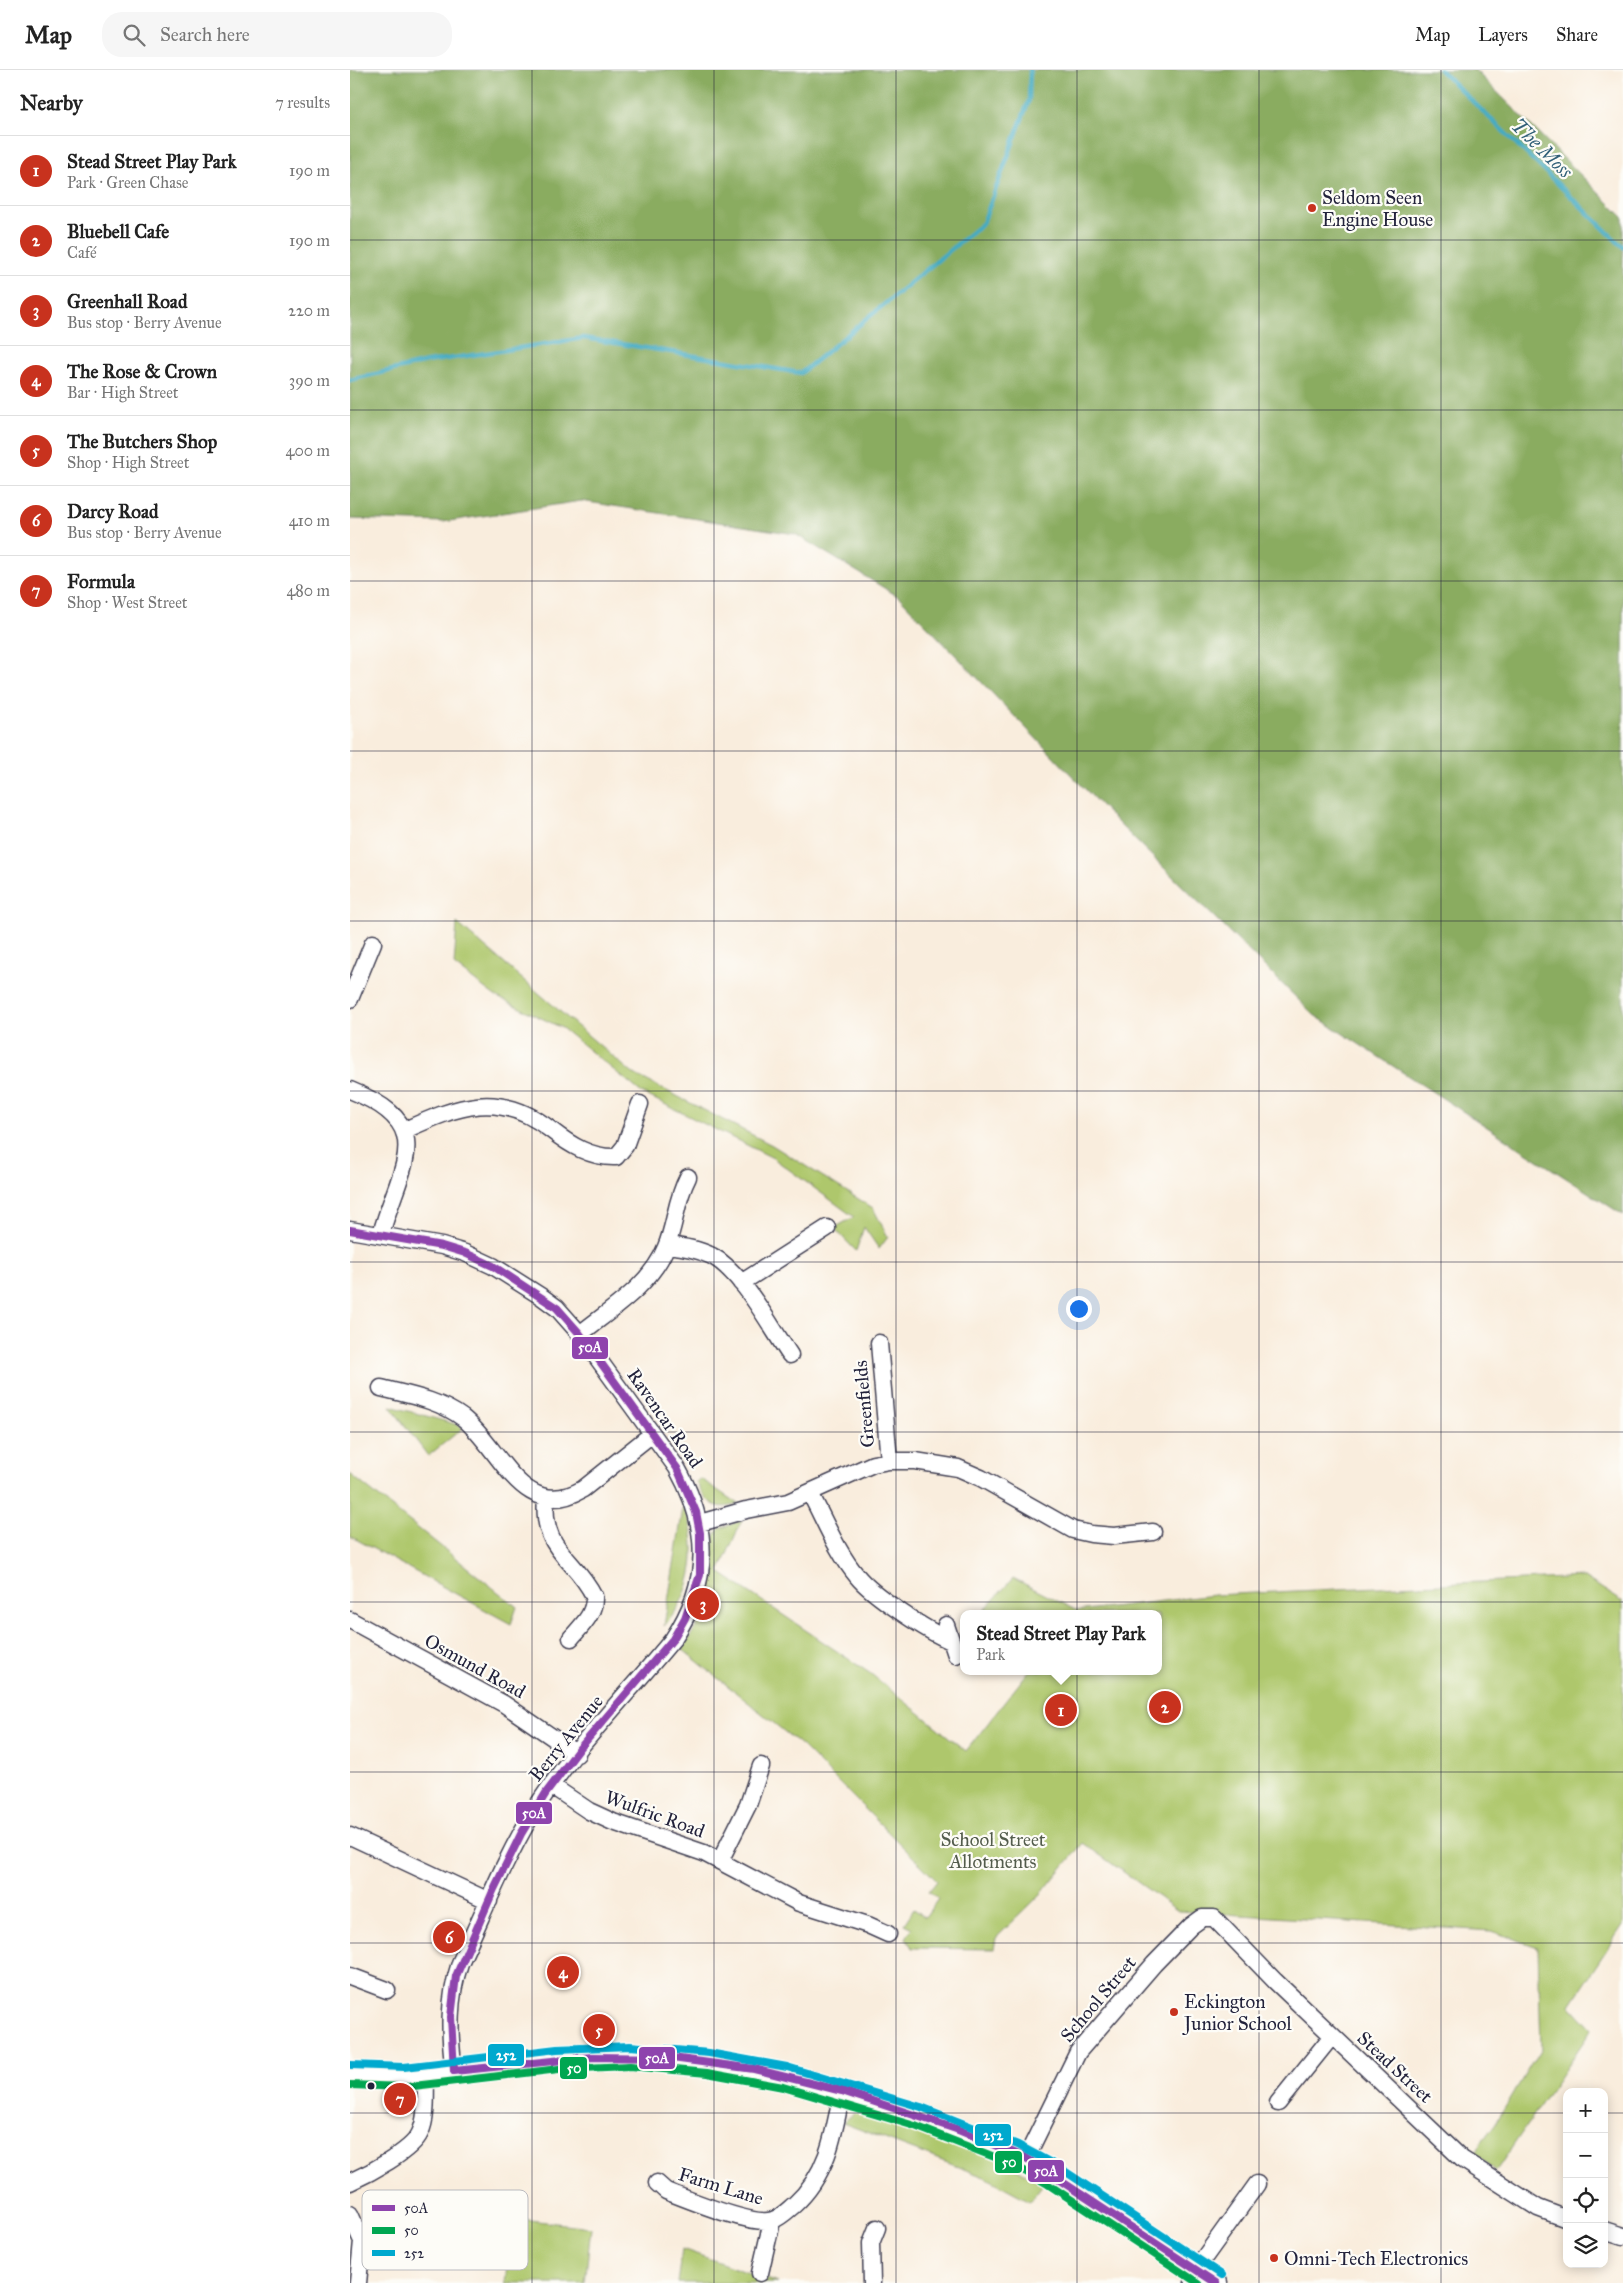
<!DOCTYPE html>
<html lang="en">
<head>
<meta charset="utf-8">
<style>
  :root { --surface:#fff; --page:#f6f6f6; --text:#222; --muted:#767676; --line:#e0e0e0; --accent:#c8321e }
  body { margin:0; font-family:"IM FELL Great Primer",serif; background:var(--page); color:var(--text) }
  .controls { position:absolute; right:15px; bottom:15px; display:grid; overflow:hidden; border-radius:10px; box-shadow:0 2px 12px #0003 }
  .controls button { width:45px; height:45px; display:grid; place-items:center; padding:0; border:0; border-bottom:1px solid var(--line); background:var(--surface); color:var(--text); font:25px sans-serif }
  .you { position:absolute; left:728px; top:1238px; width:18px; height:18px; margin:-12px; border:4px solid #fff; border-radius:50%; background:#1a73e8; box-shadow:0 0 0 8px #1a73e833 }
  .badge { display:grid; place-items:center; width:32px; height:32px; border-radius:50%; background:var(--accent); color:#fff; font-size:16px; font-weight:700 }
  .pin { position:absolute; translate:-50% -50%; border:2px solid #fff; box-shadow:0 1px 5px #0006 }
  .popup { position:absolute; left:610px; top:1540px; width:202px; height:65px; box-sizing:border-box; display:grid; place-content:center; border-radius:10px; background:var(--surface); filter:drop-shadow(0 1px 4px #0005); font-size:16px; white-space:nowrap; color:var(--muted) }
  .popup b { font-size:19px; color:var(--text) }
  .popup::after { content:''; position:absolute; left:50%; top:100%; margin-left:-10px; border:10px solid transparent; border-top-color:var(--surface) }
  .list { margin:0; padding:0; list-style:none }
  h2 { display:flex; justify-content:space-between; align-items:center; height:65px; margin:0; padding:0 20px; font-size:21px }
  h2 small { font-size:16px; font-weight:400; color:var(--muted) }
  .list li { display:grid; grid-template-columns:32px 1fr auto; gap:15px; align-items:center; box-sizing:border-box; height:70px; padding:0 20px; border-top:1px solid var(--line) }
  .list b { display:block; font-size:19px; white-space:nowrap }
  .list p { margin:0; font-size:16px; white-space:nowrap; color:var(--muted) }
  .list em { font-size:16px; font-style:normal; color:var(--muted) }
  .icon { flex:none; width:28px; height:28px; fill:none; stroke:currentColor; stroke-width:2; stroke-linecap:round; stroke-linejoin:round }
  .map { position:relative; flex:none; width:1273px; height:2213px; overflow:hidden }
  header { display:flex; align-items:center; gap:30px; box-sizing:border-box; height:70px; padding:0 25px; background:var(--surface); border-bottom:1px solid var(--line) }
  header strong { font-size:24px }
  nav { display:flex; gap:28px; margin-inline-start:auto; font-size:18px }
  .search { width:350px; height:45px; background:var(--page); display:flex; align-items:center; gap:12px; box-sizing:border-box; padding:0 18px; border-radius:20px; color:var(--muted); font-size:19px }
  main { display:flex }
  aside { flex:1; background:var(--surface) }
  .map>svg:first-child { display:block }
  .green { fill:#aec76c; stroke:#687454 }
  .forest { fill:#8aac60; stroke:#56674e }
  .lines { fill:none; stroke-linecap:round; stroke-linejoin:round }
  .stream { stroke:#44abc3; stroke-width:4.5 }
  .street-casing { stroke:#424053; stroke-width:19 }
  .secondary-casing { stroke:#424053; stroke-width:25 }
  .street { stroke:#fff; stroke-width:16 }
  .secondary { stroke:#fff; stroke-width:22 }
  .bus-1-casing { stroke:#fdfcf7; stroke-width:11 }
  .bus-2-casing { stroke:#fdfcf7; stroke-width:11 }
  .bus-3-casing { stroke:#fdfcf7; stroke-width:11 }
  .bus-1 { stroke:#8e44ad; stroke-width:8 }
  .bus-2 { stroke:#00a651; stroke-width:8 }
  .bus-3 { stroke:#00a9ce; stroke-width:8 }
  .grid { fill:none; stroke:#22223b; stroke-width:1; stroke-opacity:0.55 }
  .poi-dot { fill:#c8321e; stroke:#fdfcf7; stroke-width:2 }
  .bus-dot { fill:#22223b; stroke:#fdfcf7; stroke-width:2 }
  .labels { text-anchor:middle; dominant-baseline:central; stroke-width:4.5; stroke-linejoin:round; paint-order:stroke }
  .poi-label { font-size:19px; fill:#22223b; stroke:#fdfcf7; text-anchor:start }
  .street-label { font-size:19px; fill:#22223b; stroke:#fdfcf7 }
  .park-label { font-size:19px; fill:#535c4c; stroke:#fdfcf7 }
  .water-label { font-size:20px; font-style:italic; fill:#316078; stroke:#fdfcf7 }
  .key { fill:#fdfcf7; stroke:#bbbbbf; stroke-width:1 }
  .key-label { font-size:14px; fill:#22223b }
  .line-badge { stroke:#fdfcf7; stroke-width:2 }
  .badge-label { font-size:14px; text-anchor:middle; font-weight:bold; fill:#fff }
</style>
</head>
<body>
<header>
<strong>Map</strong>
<div class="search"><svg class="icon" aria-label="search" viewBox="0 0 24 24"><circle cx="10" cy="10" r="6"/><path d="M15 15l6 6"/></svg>Search here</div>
<nav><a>Map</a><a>Layers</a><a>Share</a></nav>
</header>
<main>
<aside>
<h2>Nearby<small>7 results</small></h2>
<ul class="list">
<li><span class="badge">1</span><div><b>Stead Street Play Park</b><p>Park · Green Chase</p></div><em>190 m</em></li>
<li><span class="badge">2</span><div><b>Bluebell Cafe</b><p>Café</p></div><em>190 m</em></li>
<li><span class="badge">3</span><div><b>Greenhall Road</b><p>Bus stop · Berry Avenue</p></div><em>220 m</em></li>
<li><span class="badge">4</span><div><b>The Rose &amp; Crown</b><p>Bar · High Street</p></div><em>390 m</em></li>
<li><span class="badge">5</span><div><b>The Butchers Shop</b><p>Shop · High Street</p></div><em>400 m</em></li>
<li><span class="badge">6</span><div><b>Darcy Road</b><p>Bus stop · Berry Avenue</p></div><em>410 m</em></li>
<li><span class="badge">7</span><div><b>Formula</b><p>Shop · West Street</p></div><em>480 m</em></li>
</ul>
</aside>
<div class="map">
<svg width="1273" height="2213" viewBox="0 0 1273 2213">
  <rect width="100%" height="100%" fill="#fdfcf7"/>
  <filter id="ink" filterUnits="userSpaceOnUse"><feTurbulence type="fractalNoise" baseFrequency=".02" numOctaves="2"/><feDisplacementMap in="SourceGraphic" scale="10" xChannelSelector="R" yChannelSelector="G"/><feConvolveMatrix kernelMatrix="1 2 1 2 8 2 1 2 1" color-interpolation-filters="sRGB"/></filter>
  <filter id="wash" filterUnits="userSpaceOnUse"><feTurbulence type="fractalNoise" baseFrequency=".0096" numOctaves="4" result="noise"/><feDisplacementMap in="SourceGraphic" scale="20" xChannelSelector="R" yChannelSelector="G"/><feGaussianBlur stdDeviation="1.12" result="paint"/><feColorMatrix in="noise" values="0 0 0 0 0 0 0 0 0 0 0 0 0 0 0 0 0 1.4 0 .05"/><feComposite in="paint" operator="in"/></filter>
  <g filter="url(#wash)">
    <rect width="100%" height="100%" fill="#f9eddd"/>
    <path class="green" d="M107 853 282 1003 422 1075 523 1138 538 1167 529 1179 514 1157 506 1181 484 1158 504 1147 423 1088 292 1023 212 958 145 926 104 895Z
      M40 1336 105 1354 113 1358 78 1386Z
      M0 1404 167 1537 161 1554 0 1466Z
      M351 1409 388 1434C364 1442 357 1432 346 1412Z
      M334 1432C350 1475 346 1521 314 1556Z
      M392 1450 369 1502 521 1604 616 1681 679 1601H808V1544H631L663 1508 727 1541 864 1525 1234 1507 1273 1532V1855L1220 1935 1242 1959 1146 2101 1124 2082 1145 2054 1191 1978 1188 1877 1141 1861 828 1841 733 1773 690 1825 646 1868 644 1879 562 1878 556 1868 562 1858 554 1854 564 1839 575 1847 588 1829 579 1821 587 1811 451 1675 332 1579 347 1556 348 1538 361 1500V1478L365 1465 369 1459Z
      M524 2041 649 2088 693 2114 680 2131 637 2108 493 2053 505 2042 522 2045Z
      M162 2148 241 2157 235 2213H155Z
      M332 2179 427 2213H327Z"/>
    <path class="forest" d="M0 0H1125L1273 147V1145L964 945 767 752 549 527 445 464 231 431 93 452 0 449Z"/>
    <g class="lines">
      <path class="stream" d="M1090 0 1273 177
        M0 310 77 292 234 268 451 303 633 153 679 30 680 0"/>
    </g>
  </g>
  <g filter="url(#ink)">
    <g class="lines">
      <g class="street-casing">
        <path id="street" d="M0 929 23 873
          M0 1020C90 1056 50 1094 31 1164
          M55 1060C108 1036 149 1019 201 1060 220 1075 241 1088 266 1087L275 1076 290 1034
          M0 1160 92 1176 115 1183 143 1196 192 1227 207 1238 230 1264 327 1398C360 1457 361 1512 323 1569 277 1625 218 1684 181 1746 153 1793 133 1844 110 1893 98 1929 99 1964 104 2001
          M318 1175C333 1177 348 1179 362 1186 392 1202 420 1256 440 1285
          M391 1213 477 1158
          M230 1264C261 1239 301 1215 316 1177 326 1153 325 1132 338 1107
          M529 1273 539 1391
          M31 1318C59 1325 89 1330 113 1348 151 1378 173 1454 233 1419L302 1364
          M460 1423C474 1449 488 1484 507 1506 522 1525 577 1561 601 1571
          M196 1428C191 1481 224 1486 244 1526 245 1544 232 1555 221 1568
          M350 1453 396 1440 438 1432 523 1394 539 1391H565L608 1398 631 1408 723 1460 741 1464 764 1466 803 1462
          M0 1550 154 1634 227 1684
          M596 1555 606 1585
          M202 1716 239 1741 263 1752 354 1783 449 1833 518 1855 538 1864
          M0 1766 139 1831
          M370 1791 398 1735 411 1696
          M0 1906 37 1920
          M928 2033 982 1966
          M676 2088 728 1982 804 1894 841 1856 852 1848H864L925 1911 1112 2089 1188 2138 1217 2149
          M0 2112C18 2104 62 2081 70 2063 78 2046 75 2023 76 2005
          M307 2113 316 2121C337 2129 404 2157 423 2150 430 2148 438 2140 444 2135 478 2104 484 2064 492 2021
          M0 2144 12 2171 8 2213
          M1254 2160 1273 2166
          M410 2203 422 2151
          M522 2213 521 2173 527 2158
          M843 2213 846 2199 907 2114"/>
      </g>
      <g class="secondary-casing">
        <path id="secondary" d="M0 2005C36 2011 73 2005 109 2000 153 1995 197 1989 241 1987 347 1982 448 2006 548 2040 602 2057 652 2075 701 2104L866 2213"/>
      </g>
      <use href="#street" class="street"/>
      <use href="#secondary" class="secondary"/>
      <g class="bus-1-casing">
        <path id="bus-1" d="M0 1160 92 1176 115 1183 143 1196 207 1238 230 1264 327 1398 346 1442 350 1463V1505L335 1548 323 1569 230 1678 196 1723 171 1764 144 1819 106 1906 101 1947 104 2001
          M104 2001 242 1987 322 1988 404 1999 492 2021 606 2059 676 2088 866 2213"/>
      </g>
      <g class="bus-2-casing">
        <path id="bus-2" d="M0 2015 55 2017 209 1999 280 1996 357 2003 433 2017 565 2056 660 2093 696 2113 848 2213"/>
      </g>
      <g class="bus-3-casing">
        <path id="bus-3" d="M1 1995 54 1997 207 1979 280 1976 359 1983 437 1997 571 2037 668 2075 707 2096 872 2205"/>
      </g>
      <use href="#bus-1" class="bus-1"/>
      <use href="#bus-2" class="bus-2"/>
      <use href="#bus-3" class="bus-3"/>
    </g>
  </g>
  <path class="grid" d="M182 0V2213M364 0V2213M546 0V2213M727 0V2213M909 0V2213M1091 0V2213M0 170H1273M0 340H1273M0 511H1273M0 681H1273M0 851H1273M0 1021H1273M0 1192H1273M0 1362H1273M0 1532H1273M0 1702H1273M0 1873H1273M0 2043H1217M1254 2043H1273"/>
  <g class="poi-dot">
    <circle cx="962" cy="138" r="5"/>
    <circle cx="824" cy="1942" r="5"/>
    <circle cx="924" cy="2188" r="5"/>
  </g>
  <circle class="bus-dot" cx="21" cy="2016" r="4.5"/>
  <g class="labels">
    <g class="poi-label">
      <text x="972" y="127">Seldom Seen<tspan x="972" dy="22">Engine House</tspan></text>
      <text x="834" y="1931">Eckington<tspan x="834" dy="22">Junior School</tspan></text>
      <text x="934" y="2188">Omni-Tech Electronics</text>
    </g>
    <g class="street-label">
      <text transform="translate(514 1334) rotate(-95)">Greenfields</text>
      <text transform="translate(315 1348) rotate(55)">Ravencar Road</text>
      <text transform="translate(125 1596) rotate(29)">Osmund Road</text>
      <text transform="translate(216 1668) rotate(-51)">Berry Avenue</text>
      <text transform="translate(305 1744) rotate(20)">Wulfric Road</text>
      <text transform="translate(748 1929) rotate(-50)">School Street</text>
      <text transform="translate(1045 1997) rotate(43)">Stead Street</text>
      <text transform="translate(371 2116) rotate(17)">Farm Lane</text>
    </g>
    <g class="park-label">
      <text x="643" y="1769">School Street<tspan x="643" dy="22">Allotments</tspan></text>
    </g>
    <g class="water-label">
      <text transform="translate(1192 78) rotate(44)">The Moss</text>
    </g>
  </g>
  <rect x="12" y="2120" width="166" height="80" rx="8" class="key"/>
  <rect x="22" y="2135" width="23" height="6" fill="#8e44ad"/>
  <rect x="22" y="2157" width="23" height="7" fill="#00a651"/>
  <rect x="22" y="2180" width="23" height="6" fill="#00a9ce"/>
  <g class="key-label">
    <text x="54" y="2143">50A</text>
    <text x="54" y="2165">50</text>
    <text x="54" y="2188">252</text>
  </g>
  <g class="line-badge">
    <rect x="221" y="1266" width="38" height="24" rx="5" fill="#8e44ad"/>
    <rect x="165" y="1731" width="38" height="24" rx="5" fill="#8e44ad"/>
    <rect x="137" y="1973" width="38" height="24" rx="5" fill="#00a9ce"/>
    <rect x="288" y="1976" width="38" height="24" rx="5" fill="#8e44ad"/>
    <rect x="209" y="1986" width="29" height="24" rx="5" fill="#00a651"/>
    <rect x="624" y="2053" width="38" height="24" rx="5" fill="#00a9ce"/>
    <rect x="644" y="2080" width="29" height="24" rx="5" fill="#00a651"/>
    <rect x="677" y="2089" width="38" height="24" rx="5" fill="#8e44ad"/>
  </g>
  <g class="badge-label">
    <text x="240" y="1282">50A</text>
    <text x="184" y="1748">50A</text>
    <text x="156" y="1990">252</text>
    <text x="307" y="1993">50A</text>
    <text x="224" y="2003">50</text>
    <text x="643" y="2070">252</text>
    <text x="659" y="2097">50</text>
    <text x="696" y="2106">50A</text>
  </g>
</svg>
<div class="controls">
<button>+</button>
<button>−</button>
<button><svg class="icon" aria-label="locate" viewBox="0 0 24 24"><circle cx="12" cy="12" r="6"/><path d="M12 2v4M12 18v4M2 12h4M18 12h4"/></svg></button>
<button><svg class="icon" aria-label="layers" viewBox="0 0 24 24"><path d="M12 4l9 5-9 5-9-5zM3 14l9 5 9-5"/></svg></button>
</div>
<div class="you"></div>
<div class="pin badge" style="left:711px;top:1640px">1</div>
<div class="popup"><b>Stead Street Play Park</b>Park</div>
<div class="pin badge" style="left:815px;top:1637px">2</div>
<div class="pin badge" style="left:353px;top:1534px">3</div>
<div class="pin badge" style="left:213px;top:1902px">4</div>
<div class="pin badge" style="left:249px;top:1960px">5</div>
<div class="pin badge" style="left:99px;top:1867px">6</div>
<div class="pin badge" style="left:50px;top:2029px">7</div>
</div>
</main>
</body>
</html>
